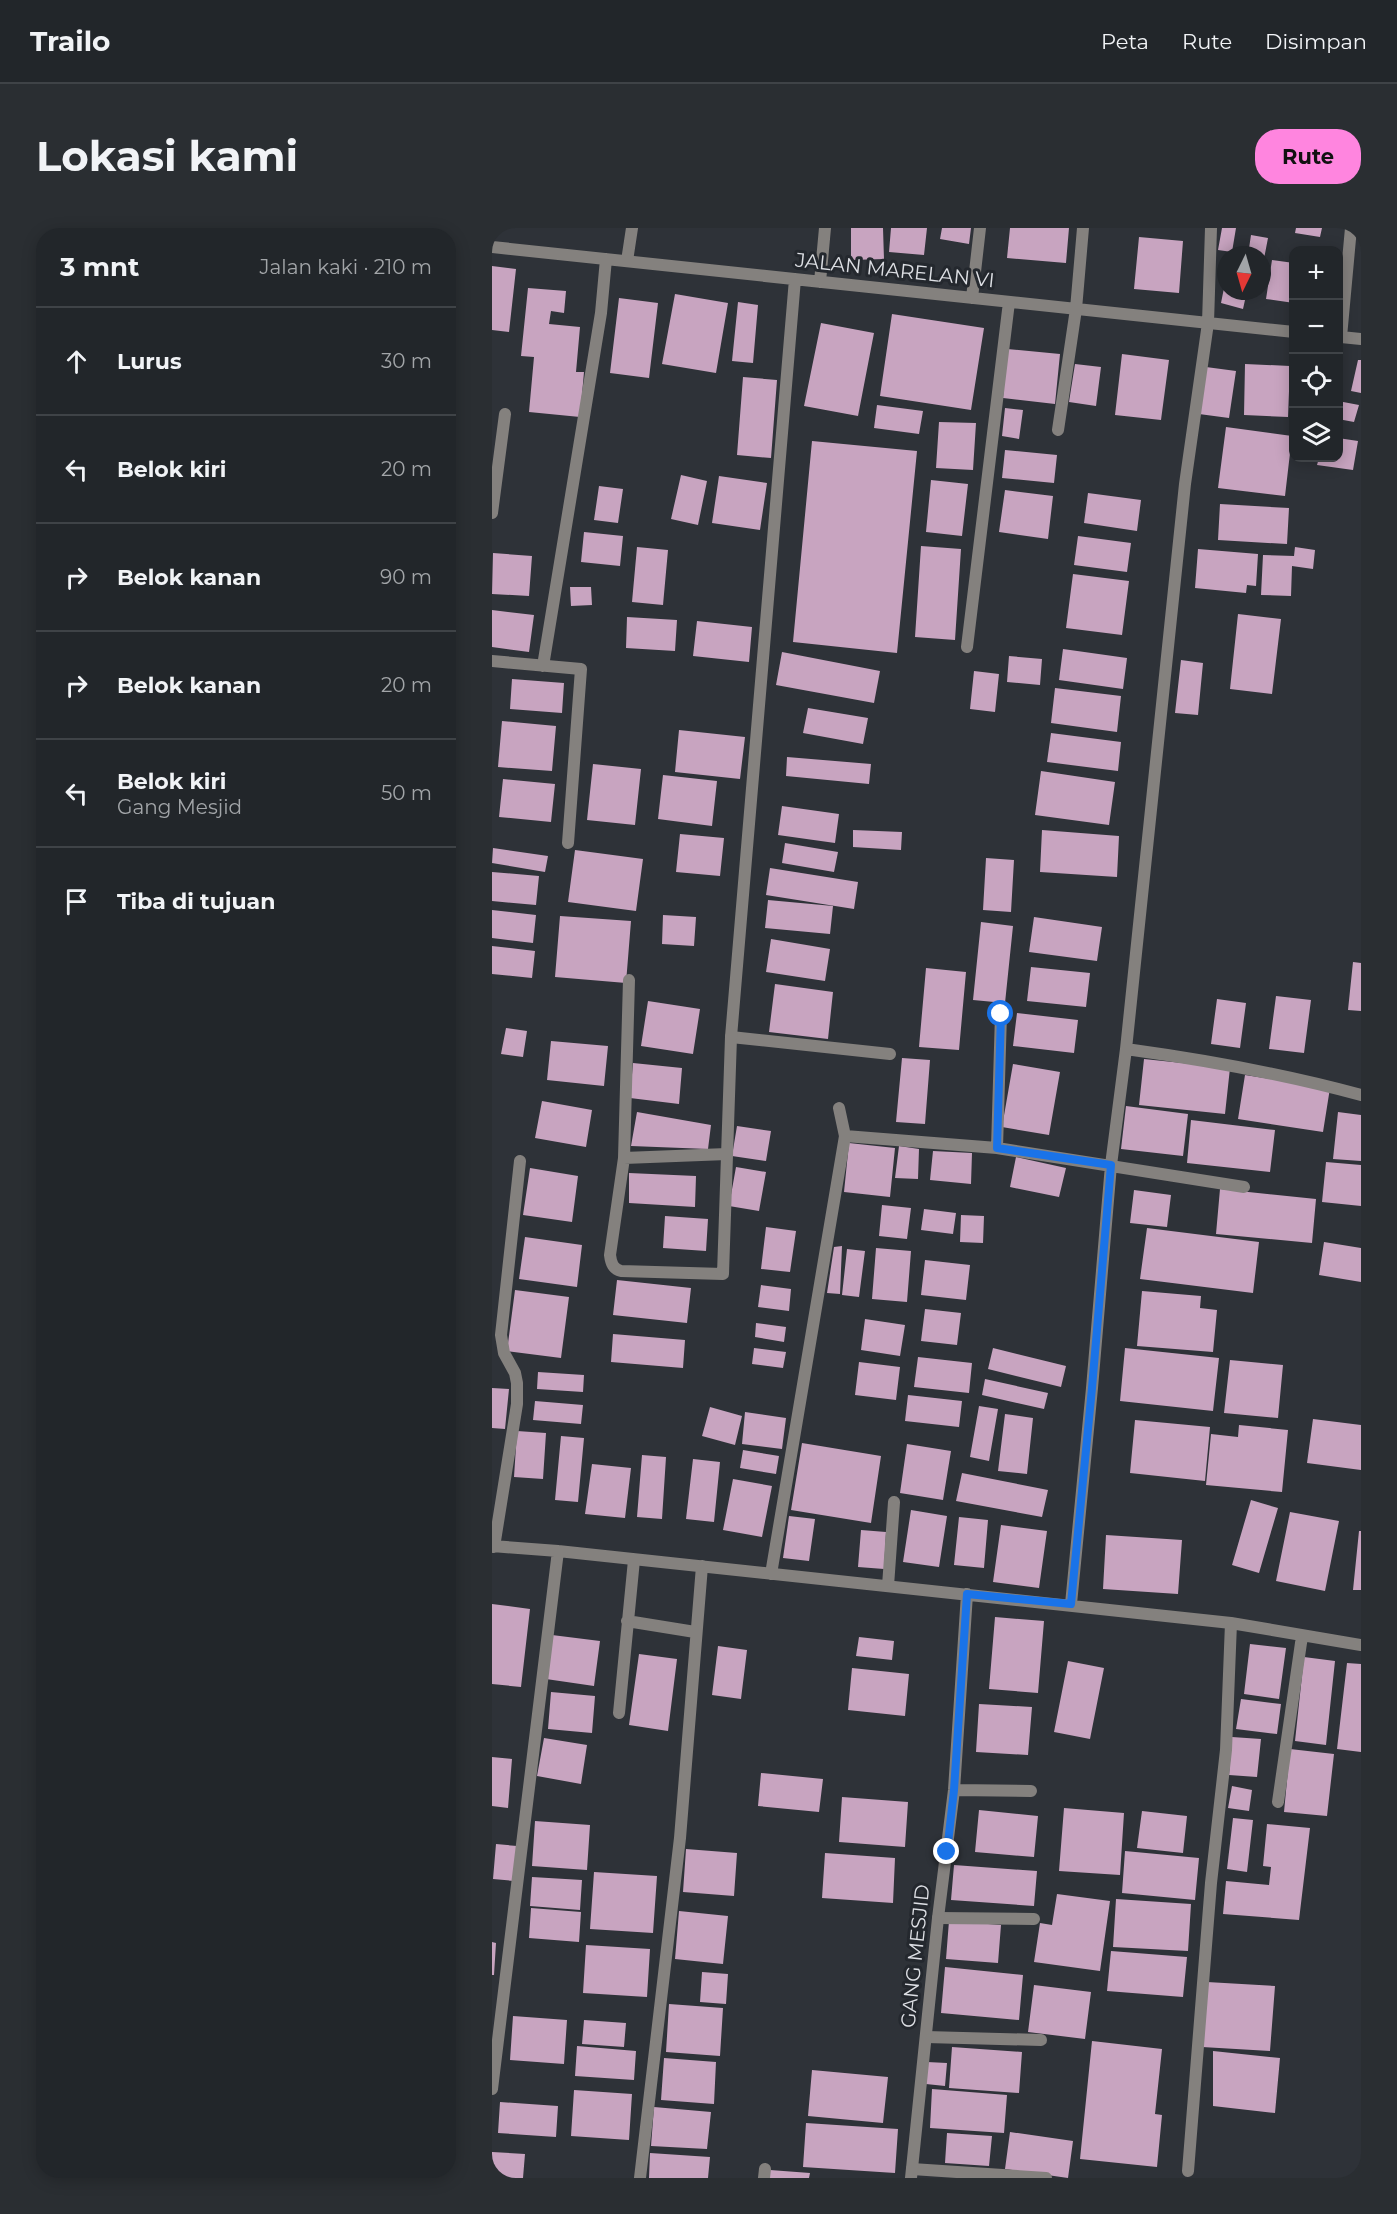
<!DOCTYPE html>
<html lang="id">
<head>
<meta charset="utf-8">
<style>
  :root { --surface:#22262a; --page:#2a2e32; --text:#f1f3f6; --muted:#a2a5a8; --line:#3f4347; --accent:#ff85df }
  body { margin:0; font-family:Montserrat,sans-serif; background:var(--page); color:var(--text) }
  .controls { position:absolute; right:18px; top:18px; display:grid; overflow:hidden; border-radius:12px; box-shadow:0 3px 15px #0003 }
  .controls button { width:54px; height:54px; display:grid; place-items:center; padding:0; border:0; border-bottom:2px solid var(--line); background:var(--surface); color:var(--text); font:30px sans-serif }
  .compass { position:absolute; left:725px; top:18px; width:54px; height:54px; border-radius:50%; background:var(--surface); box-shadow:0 3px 15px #0003; rotate:185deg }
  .stop { position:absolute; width:18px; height:18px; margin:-14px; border:4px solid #1a73e8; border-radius:50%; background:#fff }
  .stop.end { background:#1a73e8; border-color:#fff; box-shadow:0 2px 6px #0008 }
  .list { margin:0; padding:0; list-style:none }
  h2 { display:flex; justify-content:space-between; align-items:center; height:78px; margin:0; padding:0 24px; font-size:26px }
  h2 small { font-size:20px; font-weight:400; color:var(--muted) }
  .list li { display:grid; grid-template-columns:39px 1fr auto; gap:18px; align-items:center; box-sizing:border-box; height:108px; padding:0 24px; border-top:2px solid var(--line) }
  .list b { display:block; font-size:22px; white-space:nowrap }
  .list p { margin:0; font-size:20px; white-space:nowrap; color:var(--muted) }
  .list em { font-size:20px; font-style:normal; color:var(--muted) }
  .icon { flex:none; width:33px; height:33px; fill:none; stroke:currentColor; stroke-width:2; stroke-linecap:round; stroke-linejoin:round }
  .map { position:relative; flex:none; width:869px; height:1950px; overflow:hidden; border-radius:24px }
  header { display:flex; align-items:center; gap:36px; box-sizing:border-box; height:84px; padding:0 30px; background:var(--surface); border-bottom:2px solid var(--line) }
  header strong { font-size:28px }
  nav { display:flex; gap:33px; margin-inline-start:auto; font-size:21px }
  .intro { display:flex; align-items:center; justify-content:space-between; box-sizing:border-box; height:144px; padding:0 36px }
  h1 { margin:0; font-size:42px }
  .button { padding:15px 27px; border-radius:24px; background:var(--accent); color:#111; font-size:21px; font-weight:700 }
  main { display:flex; gap:36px; padding:0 36px }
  aside { flex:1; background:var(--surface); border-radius:24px; box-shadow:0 3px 15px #0003 }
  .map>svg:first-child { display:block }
  .building { fill:#c8a4c0 }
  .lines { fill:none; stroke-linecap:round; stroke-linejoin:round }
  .service { stroke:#84817e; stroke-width:12 }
  .minor { stroke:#84817e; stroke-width:12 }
  .tertiary { stroke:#84817e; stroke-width:12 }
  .route { stroke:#1a73e8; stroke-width:8 }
  .labels { text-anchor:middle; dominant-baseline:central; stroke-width:6; stroke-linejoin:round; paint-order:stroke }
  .street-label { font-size:20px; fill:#dddfe4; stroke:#24282e }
</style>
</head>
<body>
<header>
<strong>Trailo</strong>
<nav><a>Peta</a><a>Rute</a><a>Disimpan</a></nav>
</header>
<div class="intro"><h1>Lokasi kami</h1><a class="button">Rute</a></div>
<main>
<aside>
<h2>3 mnt<small>Jalan kaki · 210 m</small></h2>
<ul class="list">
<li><svg class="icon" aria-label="ahead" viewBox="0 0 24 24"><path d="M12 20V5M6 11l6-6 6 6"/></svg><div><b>Lurus</b></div><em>30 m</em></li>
<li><svg class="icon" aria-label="left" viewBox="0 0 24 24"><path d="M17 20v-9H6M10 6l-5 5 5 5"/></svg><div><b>Belok kiri</b></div><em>20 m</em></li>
<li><svg class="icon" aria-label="right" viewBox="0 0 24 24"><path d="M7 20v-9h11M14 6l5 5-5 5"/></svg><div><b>Belok kanan</b></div><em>90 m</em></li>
<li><svg class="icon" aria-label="right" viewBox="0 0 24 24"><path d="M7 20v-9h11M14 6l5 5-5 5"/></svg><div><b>Belok kanan</b></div><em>20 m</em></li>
<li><svg class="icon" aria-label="left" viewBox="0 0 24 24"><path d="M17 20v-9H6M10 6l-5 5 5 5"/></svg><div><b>Belok kiri</b><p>Gang Mesjid</p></div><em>50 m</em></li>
<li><svg class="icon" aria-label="arrive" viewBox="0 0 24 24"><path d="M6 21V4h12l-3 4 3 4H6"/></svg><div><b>Tiba di tujuan</b></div></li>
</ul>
</aside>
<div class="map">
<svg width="869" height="1950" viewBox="0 0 869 1950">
  <rect width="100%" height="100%" fill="#2e3238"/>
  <path class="building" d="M359 0H391L392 31 359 32Z
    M399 0H435L432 27 397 24Z
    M450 0H479L477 16 448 11Z
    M518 0H577L574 35 515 30Z
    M730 0H744L740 24 726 22Z
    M804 0H830L828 9 803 5Z
    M759 7 776 10 771 36 770 27H756Z
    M647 9 691 13 687 65 642 61Z
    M780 32 802 35V75L774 71Z
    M0 38 24 41 17 104 0 102Z
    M733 55 734 63H755L751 81 729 75Z
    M36 60 74 63 72 85 59 83 57 96 88 99 84 144H92L88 189 37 184 42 129 29 128Z
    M183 66 236 75 224 145 170 136Z
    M127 70 166 75 157 150 118 145Z
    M246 74 266 77 261 135 240 133Z
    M400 86 492 100 479 182 388 168Z
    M329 95 382 105 366 188 312 178Z
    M515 121 568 126 563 176 511 170Z
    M630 126 677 132 669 192 623 187Z
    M866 132H869V165L859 163Z
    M583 136 609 139 604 178 577 174Z
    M753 136 798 138 796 189 752 187Z
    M714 139 744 143 737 190 707 186Z
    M251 149 285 152 279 230 245 227Z
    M846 173 867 177 862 194 846 191Z
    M385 177 431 183 427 206 382 200Z
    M513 180 531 182 527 211 510 208Z
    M447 194 484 195 481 242 444 240Z
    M734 199 800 208 793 268 726 260Z
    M846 210 866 213 861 242 825 237 827 230H846Z
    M320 213 425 223 405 425 301 414Z
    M513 222 565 227 562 255 510 250Z
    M189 247 215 253 206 297 179 291Z
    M227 248 275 255 268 302 220 295Z
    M439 252 476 256 470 308 434 304Z
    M107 258 131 261 126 295 102 292Z
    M513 262 561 268 556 311 507 304Z
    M596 265 649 272 645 303 592 295Z
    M728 276 797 280 795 316 726 312Z
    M92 304 131 308 128 338 89 334Z
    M586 308 639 315 635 344 582 337Z
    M429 318 469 321 463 412 423 409Z
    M145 319 176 322 171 377 140 374Z
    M803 319 823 322 821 341 800 338 799 368 769 367 771 327 802 328Z
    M706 321 766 326 764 358 755 357 754 365 703 360Z
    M1 325 40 328 37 368 0 366Z
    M581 346 637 353 630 407 574 400Z
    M78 359H99L100 377 79 378Z
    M0 382 42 387 37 424 0 419Z
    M746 386 789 391 780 466 738 461Z
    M135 389 185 392 183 423 134 420Z
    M205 393 260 399 257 434 201 428Z
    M571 421 635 430 631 461 567 452Z
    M290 424 388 443 382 475 284 457Z
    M517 428 550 431 548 457 515 454Z
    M689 432 711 435 706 487 683 485Z
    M482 443 507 446 503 484 478 481Z
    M20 451 72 455 70 485 18 481Z
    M563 460 629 468 625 504 559 495Z
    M316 480 376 490 371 516 311 505Z
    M10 493 64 498 60 543 6 539Z
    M187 502 253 509 248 551 183 544Z
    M559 505 629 514 626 543 555 534Z
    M295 529 379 536 377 556 294 548Z
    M101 536 149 541 143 597 95 592Z
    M549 543 623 554 617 597 543 587Z
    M171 547 225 553 220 598 166 591Z
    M11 551 63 556 59 594 7 589Z
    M290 578 347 586 343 615 286 607Z
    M361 602 410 604 409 622 361 619Z
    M550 602 627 608 625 649 548 644Z
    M188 606 232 610 228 648 184 644Z
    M293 615 346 624 342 644 290 635Z
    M1 620 56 628 53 644 0 635Z
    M83 622 151 631 144 683 76 674Z
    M494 630 522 632 519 684 491 682Z
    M278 640 366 654 362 681 274 667Z
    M0 644 47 648 44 677 0 673Z
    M276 672 341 678 338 706 273 700Z
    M0 682 44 687 41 715 0 710Z
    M171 687 204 689 202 718 170 716Z
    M68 688 139 693 134 755 63 749Z
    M542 689 610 699 605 733 537 724Z
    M489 694 521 698 513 775 481 772Z
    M279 711 338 721 333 753 274 744Z
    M0 718 43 723 40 750 0 746Z
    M861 734 869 735V783L856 782Z
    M539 739 598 745 594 779 535 773Z
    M434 740 474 744 467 822 427 819Z
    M283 756 341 764 336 811 277 804Z
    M784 768 819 772 812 825 777 821Z
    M725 771 754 775 748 820 719 816Z
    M156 773 208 781 201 826 149 818Z
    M525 785 586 792 582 825 521 818Z
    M14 800 35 803 31 829 9 826Z
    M59 813 116 818 112 858 55 852Z
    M410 830 438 832 433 896 404 894Z
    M652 831 738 840 733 886 647 877Z
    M141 835 190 840 187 876 138 870Z
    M521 836 568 844 557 907 510 899Z
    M753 847 838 860 831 904 746 891Z
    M50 873 100 882 94 919 43 910Z
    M634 878 696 886 691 928 629 921Z
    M145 884 219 897 216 921 139 918Z
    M846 884 869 887V933L841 931Z
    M699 892 783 902 778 944 695 935Z
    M245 898 279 903 274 933 240 928Z
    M357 915 403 920 398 969 352 964Z
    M407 918 427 921 426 951 403 950Z
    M441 923 480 925 479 956 438 952Z
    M524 929 574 940 567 969 518 959Z
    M834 934 869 937V978L830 974Z
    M244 939 274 944 267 983 237 978Z
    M38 940 86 948 80 994 31 987Z
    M137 945 204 948 203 979 137 975Z
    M728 961 824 971 820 1015 724 1006Z
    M642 962 679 967 675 999 638 995Z
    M390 977 419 980 415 1011 387 1008Z
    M432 981 464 985 461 1006 429 1002Z
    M469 987 492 988 491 1015 468 1014Z
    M173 988 216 991 214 1023 171 1020Z
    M274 999 304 1003 298 1044 269 1041Z
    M655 1000 767 1014 761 1065 648 1051Z
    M33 1009 90 1017 85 1059 27 1051Z
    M832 1014 869 1020V1054L827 1047Z
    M350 1018 348 1066 335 1065 342 1019Z
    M384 1020 419 1023 415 1074 380 1071Z
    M355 1021 373 1023 367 1069 350 1067Z
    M433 1032 478 1037 474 1072 429 1067Z
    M125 1052 199 1060 195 1095 121 1087Z
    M269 1057 299 1061 297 1083 266 1079Z
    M23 1062 77 1069 69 1130 15 1123Z
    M650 1063 709 1068 708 1080 725 1082 721 1124 645 1118Z
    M433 1081 469 1085 465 1117 429 1113Z
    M373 1091 413 1097 408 1128 369 1122Z
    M264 1095 294 1099 292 1114 263 1109Z
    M121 1106 193 1112 191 1140 119 1134Z
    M262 1120 294 1124 291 1140 260 1136Z
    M501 1120 574 1138 569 1159 496 1141Z
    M633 1120 727 1130 721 1183 628 1173Z
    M426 1129 480 1135 477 1165 422 1159Z
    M738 1132 791 1137 786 1190 732 1185Z
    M367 1134 408 1139 404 1172 363 1167Z
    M46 1144 92 1147 91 1164 45 1161Z
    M493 1151 556 1165 552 1181 490 1167Z
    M0 1160 17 1161 13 1201 0 1200Z
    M416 1167 470 1173 467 1199 413 1193Z
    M43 1173 91 1177 89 1196 41 1192Z
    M487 1178 506 1181 497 1233 478 1229Z
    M218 1179 250 1188 243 1217 210 1208Z
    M253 1184 294 1190 290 1221 250 1216Z
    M513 1186 541 1190 535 1246 506 1243Z
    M821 1191 869 1197V1242L815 1235Z
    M643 1192 718 1199 713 1253 638 1245Z
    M747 1197 796 1202 790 1264 714 1257 719 1206 746 1209Z
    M25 1203 54 1205 51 1251 22 1249Z
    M69 1208 92 1210 86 1274 63 1272Z
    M310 1215 389 1228 379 1295 299 1282Z
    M415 1216 459 1223 451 1272 408 1265Z
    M251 1222 287 1228 284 1246 248 1240Z
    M150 1227 174 1229 170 1291 145 1289Z
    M201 1231 228 1234 222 1294 194 1291Z
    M100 1236 139 1240 133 1290 93 1286Z
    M470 1245 556 1262 550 1289 464 1273Z
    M241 1251 280 1258 270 1309 231 1302Z
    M759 1272 786 1280 767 1345 740 1337Z
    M419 1282 455 1288 447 1339 411 1334Z
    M798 1284 847 1293 833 1363 784 1353Z
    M297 1288 323 1291 317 1333 291 1330Z
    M467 1289 496 1292 492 1340 462 1337Z
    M509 1297 555 1303 547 1360 501 1354Z
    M369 1302 394 1304 392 1341 366 1339Z
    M867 1303H869V1362H861Z
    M614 1307 690 1312 686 1366 611 1361Z
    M0 1376 38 1381 29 1459 0 1456Z
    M503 1389 552 1393 546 1465 497 1461Z
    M60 1407 108 1413 102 1458 54 1451Z
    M367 1409 402 1413 400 1432 364 1428Z
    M758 1416 794 1420 787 1471 752 1466Z
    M226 1418 255 1422 249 1471 220 1467Z
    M147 1426 185 1431 176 1503 137 1497Z
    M812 1429 843 1433 834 1517 803 1513Z
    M576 1433 612 1440 598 1511 562 1504Z
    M855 1435 869 1436V1524L845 1521Z
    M360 1440 417 1446 413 1488 356 1482Z
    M59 1464 103 1468 100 1505 56 1501Z
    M749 1471 789 1476 785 1506 744 1501Z
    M487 1476 540 1479 536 1527 484 1524Z
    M740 1509 769 1511 765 1549 737 1547Z
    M52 1510 95 1517 89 1556 45 1548Z
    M798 1521 842 1526 835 1588 792 1584Z
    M0 1529 20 1531 16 1580 0 1578Z
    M269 1545 331 1551 327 1584 266 1578Z
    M740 1558 760 1562 757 1583 736 1580Z
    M350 1569 416 1574 413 1619 347 1614Z
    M572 1580 632 1585 628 1647 567 1643Z
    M487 1582 546 1588 542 1629 483 1624Z
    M650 1583 695 1588 691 1625 645 1620Z
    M741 1590 761 1592 755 1644 735 1641Z
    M43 1593 98 1597 95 1642 40 1638Z
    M775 1596 818 1600 807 1692 731 1686 734 1653 777 1657 779 1639 771 1638Z
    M4 1616 25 1618 22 1653 1 1651Z
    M194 1621 245 1625 242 1668 191 1664Z
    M633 1623 707 1630 703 1672 630 1665Z
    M333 1625 403 1630 401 1675 330 1670Z
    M462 1637 545 1643 542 1678 459 1672Z
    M102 1644 165 1648 161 1705 98 1701Z
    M40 1649 90 1652 88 1682 38 1678Z
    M565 1666 618 1673 608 1743 542 1734 548 1695 560 1697Z
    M624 1671 699 1676 696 1723 621 1719Z
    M39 1680 89 1684 87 1714 37 1710Z
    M187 1683 236 1688 231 1736 183 1731Z
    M457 1693 509 1697 506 1735 454 1731Z
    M0 1714 4 1715 2 1747H0Z
    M94 1717 158 1721 155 1769 91 1765Z
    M619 1723 695 1729 691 1769 615 1763Z
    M453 1739 531 1747 527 1792 449 1785Z
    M210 1744 236 1746 234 1776 208 1774Z
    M715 1754 783 1758 778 1823 710 1819Z
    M542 1757 599 1764 593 1811 536 1804Z
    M177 1776 231 1780 228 1828 174 1824Z
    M21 1788 75 1792 72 1836 18 1832Z
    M92 1792 134 1795 132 1819 90 1816Z
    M600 1813 670 1821 663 1886 670 1887 665 1939 588 1931Z
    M85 1818 144 1823 142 1852 83 1848Z
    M460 1819 530 1824 527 1865 457 1860Z
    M721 1823 788 1830 783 1885 721 1878Z
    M172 1830 224 1834 222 1876 169 1872Z
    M435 1834 455 1835 453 1858 434 1856Z
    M320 1842 396 1849 391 1895 316 1888Z
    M440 1861 515 1867 512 1905 438 1900Z
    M82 1862 140 1866 137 1912 79 1908Z
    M8 1874 66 1878 64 1909 6 1905Z
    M162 1879 219 1884 215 1921 159 1918Z
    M314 1895 406 1901 403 1945 311 1939Z
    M518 1904 581 1913 576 1950 513 1941Z
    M455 1905 500 1908 497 1938 453 1935Z
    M0 1924 33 1926 31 1950H0Z
    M158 1925 218 1929 216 1950H157Z
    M278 1942 318 1945 317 1950H278Z"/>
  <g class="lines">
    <path class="service" d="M239 809 398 826
      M446 1690 542 1691
      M434 1809 549 1812
      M420 1941 554 1950"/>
    <path class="minor" d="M0 2V0
      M0 19 802 104
      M135 33 140 0
      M328 54 333 0
      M480 70 488 0
      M566 202 584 81 591 0
      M0 285 13 186
      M475 419 517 74
      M0 433 89 441 76 615
      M51 438 109 85 114 31
      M137 752 132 930 118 1027C119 1035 121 1041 129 1043L231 1046 239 809 303 51
      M634 821C714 832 792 846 869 867
      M353 908 505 920 752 959
      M505 920 509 786
      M132 930 235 926
      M0 1318 66 1323 739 1395 869 1417
      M2 1319 25 1176V1155L23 1145 12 1125 9 1107 28 933
      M279 1346 353 908 347 880
      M396 1358 402 1274
      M579 1376 600 1160 619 937 634 821 693 256 716 95 719 0
      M135 1393 203 1404
      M127 1485 142 1332
      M462 1562 539 1563
      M786 1574 810 1408
      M0 1861 66 1323
      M696 1943 719 1655 734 1522 739 1395
      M148 1950 188 1610 210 1338
      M272 1950 273 1941
      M419 1950 446 1690 462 1562 475 1366"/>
    <path class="tertiary" d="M859 0 849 109 869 111"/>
  </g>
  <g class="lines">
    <path class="route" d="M455 1624 462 1562 475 1366 579 1376 600 1160 619 937 505 920 509 786"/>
  </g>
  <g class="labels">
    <g class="street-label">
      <text transform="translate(403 42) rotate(6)">JALAN MARELAN VI</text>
      <text transform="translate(423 1728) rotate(-84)">GANG MESJID</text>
    </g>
  </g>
</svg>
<div class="controls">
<button>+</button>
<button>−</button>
<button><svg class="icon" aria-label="locate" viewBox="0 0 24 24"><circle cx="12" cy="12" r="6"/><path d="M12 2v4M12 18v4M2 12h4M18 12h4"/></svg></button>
<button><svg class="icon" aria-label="layers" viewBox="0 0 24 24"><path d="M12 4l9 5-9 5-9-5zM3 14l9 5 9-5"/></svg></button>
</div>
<svg class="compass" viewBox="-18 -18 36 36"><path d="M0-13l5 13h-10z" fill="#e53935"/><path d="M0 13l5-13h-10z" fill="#a2a5a8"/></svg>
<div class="stop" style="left:509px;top:786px"></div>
<div class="stop end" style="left:455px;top:1624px"></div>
</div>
</main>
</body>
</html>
